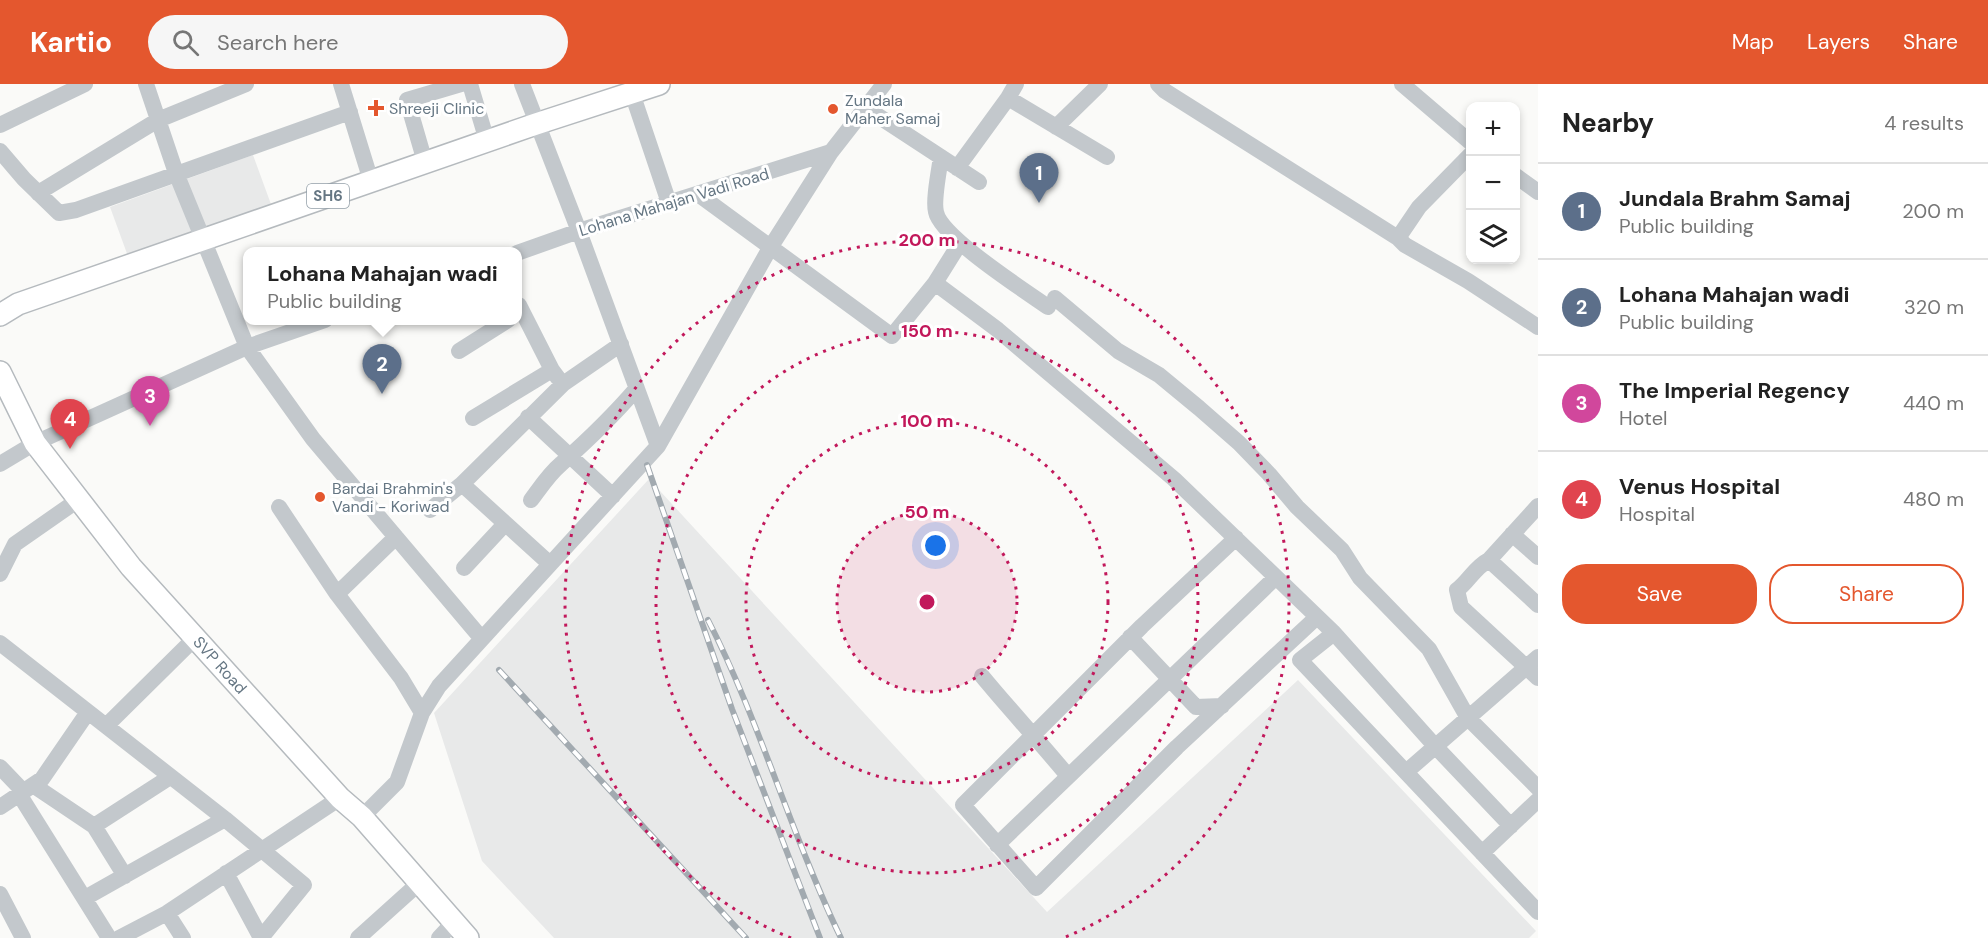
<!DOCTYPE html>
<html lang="en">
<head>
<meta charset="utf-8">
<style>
  :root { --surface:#fff; --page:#f6f6f6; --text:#222; --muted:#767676; --line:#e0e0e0; --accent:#e4572e }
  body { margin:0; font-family:"DM Sans",sans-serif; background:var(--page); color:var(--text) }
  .controls { position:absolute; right:18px; top:18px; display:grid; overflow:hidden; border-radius:12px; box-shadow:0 3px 9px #0003 }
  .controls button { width:54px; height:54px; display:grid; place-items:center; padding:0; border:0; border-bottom:2px solid var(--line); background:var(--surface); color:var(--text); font:30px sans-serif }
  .you { position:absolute; left:936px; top:462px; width:21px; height:21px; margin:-15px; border:4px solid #fff; border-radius:50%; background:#1a73e8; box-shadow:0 0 0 9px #1a73e833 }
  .badge { display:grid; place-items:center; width:39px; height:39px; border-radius:50%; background:var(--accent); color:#fff; font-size:20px; font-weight:700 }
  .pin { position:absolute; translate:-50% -50px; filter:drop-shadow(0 2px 3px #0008) }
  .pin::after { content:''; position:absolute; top:32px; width:21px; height:18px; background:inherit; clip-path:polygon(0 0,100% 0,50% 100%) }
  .popup { position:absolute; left:243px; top:163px; width:279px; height:78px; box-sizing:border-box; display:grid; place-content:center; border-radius:12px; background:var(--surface); filter:drop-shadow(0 2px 4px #0005); font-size:20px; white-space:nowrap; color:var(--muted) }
  .popup b { font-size:22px; color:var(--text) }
  .popup::after { content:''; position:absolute; left:50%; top:100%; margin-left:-12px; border:12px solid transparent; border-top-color:var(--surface) }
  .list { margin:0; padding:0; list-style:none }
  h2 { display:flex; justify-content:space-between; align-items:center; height:78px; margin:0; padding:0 24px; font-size:26px }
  h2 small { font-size:20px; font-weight:400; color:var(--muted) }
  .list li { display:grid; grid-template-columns:39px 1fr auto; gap:18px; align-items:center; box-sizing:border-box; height:96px; padding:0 24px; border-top:2px solid var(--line) }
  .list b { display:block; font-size:22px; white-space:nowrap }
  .list p { margin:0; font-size:20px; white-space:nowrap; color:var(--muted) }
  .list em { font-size:20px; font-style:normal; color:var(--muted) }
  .actions { display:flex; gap:12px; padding:18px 24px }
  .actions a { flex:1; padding:14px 0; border:2px solid var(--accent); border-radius:24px; text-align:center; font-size:21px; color:var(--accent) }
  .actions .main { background:var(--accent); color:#fff }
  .icon { flex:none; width:33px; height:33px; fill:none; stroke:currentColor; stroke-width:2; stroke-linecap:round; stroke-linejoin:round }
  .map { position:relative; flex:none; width:1538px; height:854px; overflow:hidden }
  header { display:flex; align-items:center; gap:36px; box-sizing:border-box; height:84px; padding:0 30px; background:var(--accent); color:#fff }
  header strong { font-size:28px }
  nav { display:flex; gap:33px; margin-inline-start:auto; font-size:21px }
  .search { width:420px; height:54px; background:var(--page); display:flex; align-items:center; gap:15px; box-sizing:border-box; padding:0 21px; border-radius:33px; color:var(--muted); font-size:22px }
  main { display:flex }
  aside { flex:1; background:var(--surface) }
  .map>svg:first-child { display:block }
  .built { fill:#e8e9e9 }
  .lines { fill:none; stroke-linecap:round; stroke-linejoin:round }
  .major-casing { stroke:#b5babe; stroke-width:24 }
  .minor { stroke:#c3c8cc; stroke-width:16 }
  .major { stroke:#fff; stroke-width:21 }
  .rail-casing { stroke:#a2aab0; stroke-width:6 }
  .rail { stroke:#fff; stroke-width:4; stroke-dasharray:11; stroke-linecap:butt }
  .ring { fill:none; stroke:#c2185b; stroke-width:3; stroke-dasharray:3 6 }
  .poi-dot { fill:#e4572e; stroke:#fff; stroke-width:2 }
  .labels { text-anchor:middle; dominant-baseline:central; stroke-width:6; stroke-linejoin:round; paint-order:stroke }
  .shield { fill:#fff; stroke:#939fa8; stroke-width:1.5 }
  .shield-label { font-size:15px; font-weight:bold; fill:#657683 }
  .poi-label { font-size:16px; fill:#657683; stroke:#fff; text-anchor:start }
  .street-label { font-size:16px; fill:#657683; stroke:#fff }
  .centre { fill:#c2185b; stroke:#fff; stroke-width:3 }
  .ring-label { font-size:18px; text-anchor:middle; font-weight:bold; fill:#c2185b; stroke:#fff; stroke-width:6; stroke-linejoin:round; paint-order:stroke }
</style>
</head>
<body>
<header>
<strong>Kartio</strong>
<div class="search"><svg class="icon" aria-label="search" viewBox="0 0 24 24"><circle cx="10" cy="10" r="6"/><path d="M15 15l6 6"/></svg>Search here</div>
<nav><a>Map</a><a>Layers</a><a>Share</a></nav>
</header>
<main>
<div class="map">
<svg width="1538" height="854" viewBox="0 0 1538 854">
  <rect width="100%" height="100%" fill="#fafaf8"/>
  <path class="built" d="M253 71 272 123 129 175 110 123Z
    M649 395 1047 828 1298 596 1536 847 1529 854H554L482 777 434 629Z"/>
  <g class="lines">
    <g class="major-casing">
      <path id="major" d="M0 231 18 220 536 40 659 0
        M0 288 35 359 131 483 340 714 362 733 468 854"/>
    </g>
    <path class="minor" d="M146 0 176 89 247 263 313 355 482 555
      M341 0 371 97
      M470 0 487 57
      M522 0 577 142 658 362
      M1158 0 1165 7 1398 154 1405 161 1468 197 1538 243
      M1402 0 1470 58
      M632 9 669 119
      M1008 14 1107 73
      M866 24 979 98
      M0 41 85 0
      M1056 43 1100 0
      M0 67 24 95 59 129 76 126 350 28
      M941 73C939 87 933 117 936 128 941 153 1024 206 1048 223
      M425 78 407 16 461 0
      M957 84 1008 14 1016 0
      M1516 92 1538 108
      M38 109 158 36 246 0
      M698 110 892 252 935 199 998 246 1174 395 1334 549 1300 576 1538 828
      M1398 154 1419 123 1470 71
      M517 169 579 147 831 68
      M935 199 960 159
      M1055 214 1118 267 1159 291 1199 324 1239 359 1269 390 1297 423 1342 466 1360 494 1429 565 1468 634 1538 704
      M519 221 552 286 558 294
      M459 267 508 236
      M528 333 613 412
      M473 334 552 286
      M0 380 35 359 247 263 325 236
      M462 400 550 480
      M531 416C540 404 549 390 561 380 588 356 613 332 637 304
      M1538 422 1489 476C1475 483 1469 497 1457 506L1461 523 1538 594
      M279 423 337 510 401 594 422 629
      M430 426 462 400 563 300 621 260
      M1512 450 1538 473
      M1236 454 1142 542 963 721 1036 804 1177 663 1317 533
      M1489 476 1538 521
      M464 484 505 440
      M0 490 15 460 78 416
      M337 510 396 453
      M1334 549 1435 662 1511 742
      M1130 553 1196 623 1222 622
      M0 559 225 735 304 801 261 854
      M982 592C1010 626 1040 658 1068 692
      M106 642 195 554
      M0 683 23 707
      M1406 688 1538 573
      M33 701 94 742 125 792
      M19 710 109 854
      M0 723 42 695 88 628
      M362 733 397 698 422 629 439 602 658 362 770 164 831 68 884 0
      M94 742 170 693
      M997 761 1276 493
      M1482 769 1538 716
      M226 789 261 854
      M0 810 23 854
      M85 814 225 735
      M167 829 183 854
      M119 854 167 829 340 714
      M358 854 418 800
      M439 854 454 838"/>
    <use href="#major" class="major"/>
    <g class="rail-casing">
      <path id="rail" d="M647 381 732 625 820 854
        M708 536C747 612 774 695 806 774 817 801 828 828 841 854
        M499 586 746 854"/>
    </g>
    <use href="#rail" class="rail"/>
  </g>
  <circle cx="927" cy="518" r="90" fill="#c2185b" fill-opacity=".12"/>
  <g class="ring">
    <circle cx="927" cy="518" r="90"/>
    <circle cx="927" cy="518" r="181"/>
    <circle cx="927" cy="518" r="271"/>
    <path d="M791 854A362 362 0 1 1 1063 854"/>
  </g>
  <g class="poi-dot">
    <path d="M373 15h6v6h6v6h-6v6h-6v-6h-6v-6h6z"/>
    <circle cx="833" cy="25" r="6"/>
    <circle cx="320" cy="413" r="6"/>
  </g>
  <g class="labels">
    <rect class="shield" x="307" y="100" width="42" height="24" rx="4.5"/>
    <g class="shield-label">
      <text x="328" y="112">SH6</text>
    </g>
    <g class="poi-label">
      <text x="845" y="16">Zundala<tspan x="845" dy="18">Maher Samaj</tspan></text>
      <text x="389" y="24">Shreeji Clinic</text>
      <text x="332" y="404">Bardai Brahmin's<tspan x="332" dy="18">Vandi - Koriwad</tspan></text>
    </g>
    <g class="street-label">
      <text transform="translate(674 118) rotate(-17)">Lohana Mahajan Vadi Road</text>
      <text transform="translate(220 581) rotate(48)">SVP Road</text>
    </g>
  </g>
  <circle cx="927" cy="518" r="9" class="centre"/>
  <g class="ring-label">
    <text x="927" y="162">200 m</text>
    <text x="927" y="253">150 m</text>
    <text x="927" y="343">100 m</text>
    <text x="927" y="434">50 m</text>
  </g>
</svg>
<div class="controls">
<button>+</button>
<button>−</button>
<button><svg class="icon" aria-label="layers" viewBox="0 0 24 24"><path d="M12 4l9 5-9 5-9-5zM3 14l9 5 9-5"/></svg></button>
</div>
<div class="you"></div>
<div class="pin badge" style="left:1039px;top:119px;background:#5c6f8a">1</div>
<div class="pin badge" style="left:382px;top:310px;background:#5c6f8a">2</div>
<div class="popup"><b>Lohana Mahajan wadi</b>Public building</div>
<div class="pin badge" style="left:150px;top:342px;background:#d1479c">3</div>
<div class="pin badge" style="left:70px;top:365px;background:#e0444e">4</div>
</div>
<aside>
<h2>Nearby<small>4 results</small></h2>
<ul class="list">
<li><span class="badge" style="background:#5c6f8a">1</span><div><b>Jundala Brahm Samaj</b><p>Public building</p></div><em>200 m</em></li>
<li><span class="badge" style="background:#5c6f8a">2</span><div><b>Lohana Mahajan wadi</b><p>Public building</p></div><em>320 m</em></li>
<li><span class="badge" style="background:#d1479c">3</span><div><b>The Imperial Regency</b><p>Hotel</p></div><em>440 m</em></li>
<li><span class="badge" style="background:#e0444e">4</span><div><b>Venus Hospital</b><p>Hospital</p></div><em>480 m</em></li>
</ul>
<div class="actions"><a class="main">Save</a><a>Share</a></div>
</aside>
</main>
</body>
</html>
